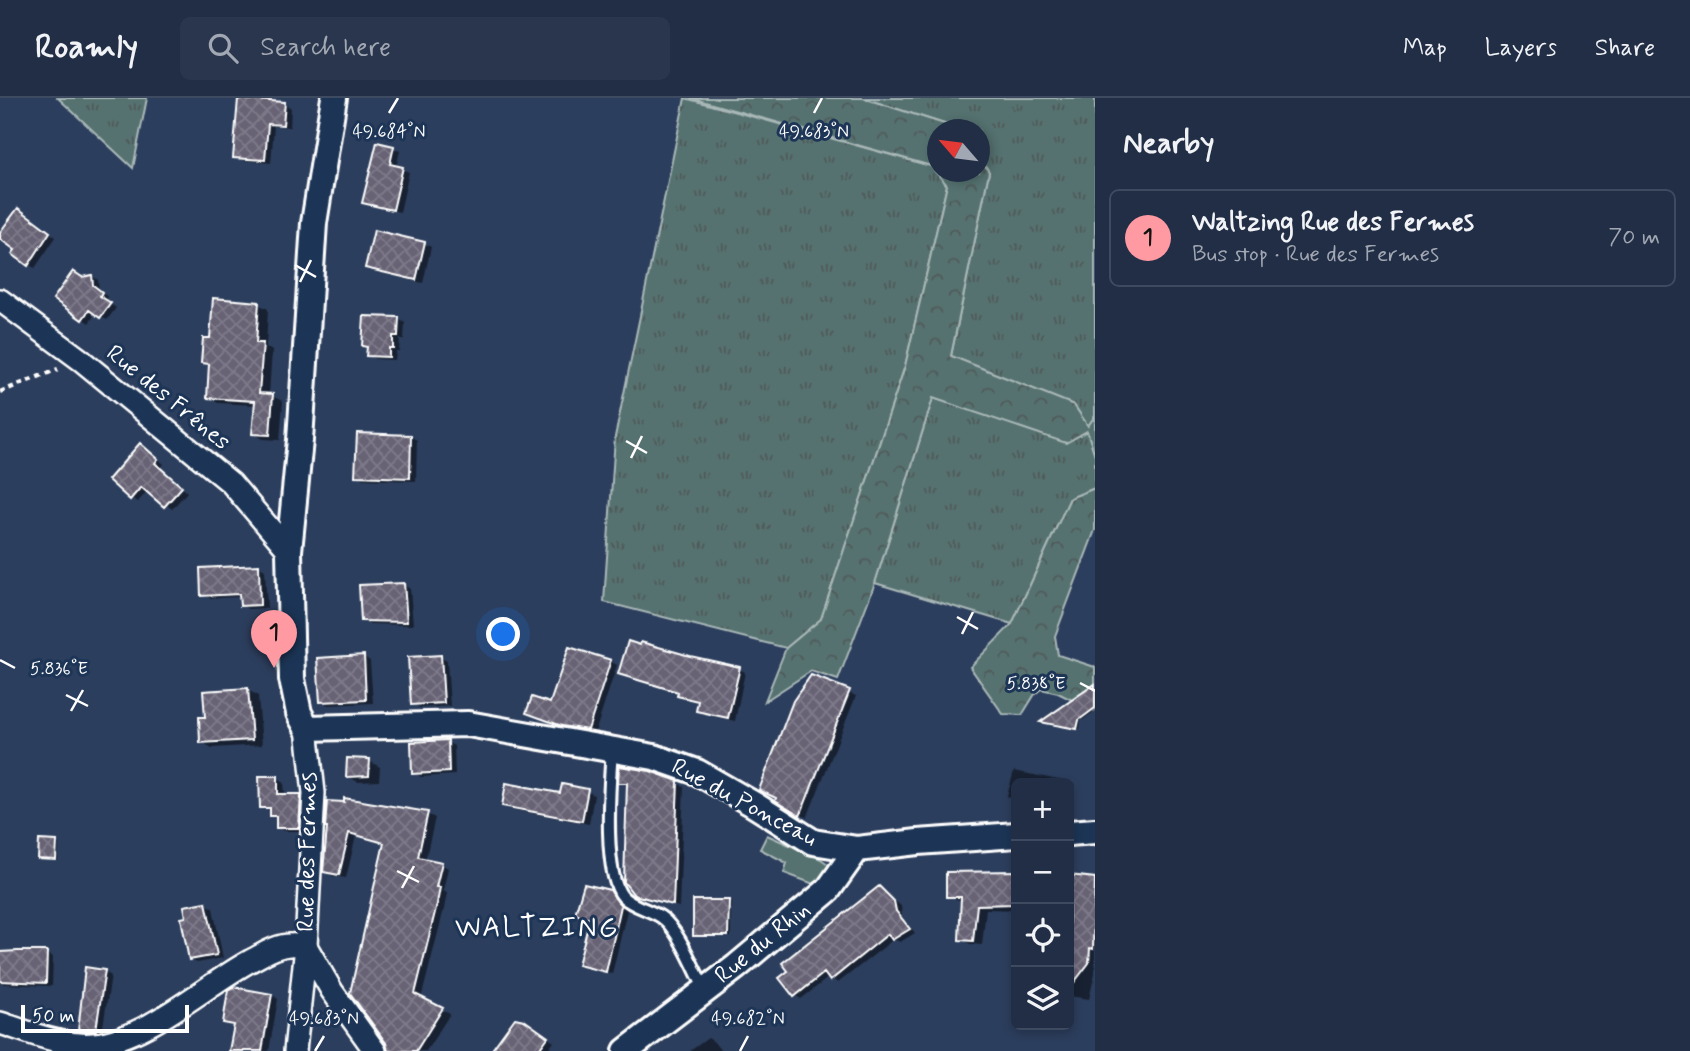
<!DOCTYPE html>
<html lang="en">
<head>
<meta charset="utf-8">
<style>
  :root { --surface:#212e46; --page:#29364d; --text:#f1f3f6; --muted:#a2a8b3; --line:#3e4a5f; --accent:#ff9aa2 }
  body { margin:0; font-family:Mynerve,sans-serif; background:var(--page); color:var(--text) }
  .controls { position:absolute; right:21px; bottom:21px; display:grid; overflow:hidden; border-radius:10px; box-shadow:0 4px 10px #0003 }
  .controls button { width:63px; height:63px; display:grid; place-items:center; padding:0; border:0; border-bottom:2px solid var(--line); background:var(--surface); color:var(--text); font:35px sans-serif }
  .compass { position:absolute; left:927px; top:21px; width:63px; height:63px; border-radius:50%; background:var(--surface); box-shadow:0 4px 10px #0003; rotate:298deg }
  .scale { position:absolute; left:21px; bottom:18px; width:168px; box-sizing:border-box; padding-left:7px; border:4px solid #fff; border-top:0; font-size:19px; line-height:24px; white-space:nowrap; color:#fff; -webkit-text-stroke:5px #1d3557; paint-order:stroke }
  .you { position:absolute; left:504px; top:537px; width:24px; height:24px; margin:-18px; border:5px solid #fff; border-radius:50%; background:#1a73e8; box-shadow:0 0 0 10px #1a73e833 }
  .badge { display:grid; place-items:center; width:46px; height:46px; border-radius:50%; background:var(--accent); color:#111; font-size:23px; font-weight:700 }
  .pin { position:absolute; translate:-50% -58px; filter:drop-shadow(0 2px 4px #0008) }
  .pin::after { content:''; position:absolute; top:37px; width:24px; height:21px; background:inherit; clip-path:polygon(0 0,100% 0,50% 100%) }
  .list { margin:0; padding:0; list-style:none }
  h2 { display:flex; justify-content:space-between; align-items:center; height:91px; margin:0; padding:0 28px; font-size:30px }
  h2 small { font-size:23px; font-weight:400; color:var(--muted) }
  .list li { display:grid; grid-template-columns:46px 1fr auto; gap:21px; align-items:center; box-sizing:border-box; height:98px; margin:0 14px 14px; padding:0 14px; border:2px solid var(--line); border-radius:10px }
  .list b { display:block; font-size:26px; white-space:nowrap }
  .list p { margin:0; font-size:23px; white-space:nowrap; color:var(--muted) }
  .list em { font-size:23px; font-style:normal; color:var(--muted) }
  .icon { flex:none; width:38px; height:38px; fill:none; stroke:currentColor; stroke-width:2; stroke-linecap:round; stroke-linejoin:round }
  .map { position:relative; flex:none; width:1095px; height:953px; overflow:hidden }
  header { display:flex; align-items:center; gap:42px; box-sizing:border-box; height:98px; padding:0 35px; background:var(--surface); border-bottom:2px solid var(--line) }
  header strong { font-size:33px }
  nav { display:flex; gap:38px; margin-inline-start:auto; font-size:24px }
  .search { width:490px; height:63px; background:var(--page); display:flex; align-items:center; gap:18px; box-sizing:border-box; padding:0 24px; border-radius:10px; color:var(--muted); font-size:26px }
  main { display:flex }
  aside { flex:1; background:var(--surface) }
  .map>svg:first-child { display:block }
  .grass { fill:url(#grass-tufts); stroke:#aab8b8; stroke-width:2 }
  .forest { fill:url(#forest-crowns); stroke:#aab8b8; stroke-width:2 }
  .park { fill:#557270; stroke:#aab8b8; stroke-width:2 }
  .shadow { fill:#0007 }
  .building { fill:url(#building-cross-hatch); stroke:#fff; stroke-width:2 }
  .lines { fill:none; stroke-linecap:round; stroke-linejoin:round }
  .service-casing { stroke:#fff; stroke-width:16 }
  .minor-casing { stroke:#fff; stroke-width:26 }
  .tertiary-casing { stroke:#fff; stroke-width:30 }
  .path { stroke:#fff; stroke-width:4.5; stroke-dasharray:5 5; stroke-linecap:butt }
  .service { stroke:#1d3557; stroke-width:10 }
  .minor { stroke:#1d3557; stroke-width:21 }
  .tertiary { stroke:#1d3557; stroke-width:24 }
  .ticks { fill:none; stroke:#fff; stroke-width:2.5 }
  .labels { text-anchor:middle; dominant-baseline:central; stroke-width:6; stroke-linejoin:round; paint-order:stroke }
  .street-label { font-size:24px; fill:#fff; stroke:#1d3557 }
  .quarter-label { font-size:28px; letter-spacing:2px; fill:#fff; stroke:#1d3557 }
  .ticks-label { font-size:18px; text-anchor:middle; fill:#fff; stroke:#1d3557; stroke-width:6; stroke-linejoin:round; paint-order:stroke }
</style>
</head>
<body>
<header>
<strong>Roamly</strong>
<div class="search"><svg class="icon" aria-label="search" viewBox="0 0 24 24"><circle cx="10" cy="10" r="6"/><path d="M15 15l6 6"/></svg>Search here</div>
<nav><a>Map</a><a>Layers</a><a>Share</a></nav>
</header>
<main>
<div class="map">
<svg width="1095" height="953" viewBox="0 0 1095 953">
  <defs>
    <pattern id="grass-tufts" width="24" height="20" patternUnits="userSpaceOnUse" patternTransform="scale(1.75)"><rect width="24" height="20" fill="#557270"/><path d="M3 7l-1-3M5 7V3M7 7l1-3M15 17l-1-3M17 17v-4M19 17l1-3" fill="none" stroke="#4f5959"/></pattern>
    <pattern id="forest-crowns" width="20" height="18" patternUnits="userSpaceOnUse" patternTransform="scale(1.75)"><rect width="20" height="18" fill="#557270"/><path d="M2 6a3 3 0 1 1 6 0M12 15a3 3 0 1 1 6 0" fill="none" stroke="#4f5959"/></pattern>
    <pattern id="building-cross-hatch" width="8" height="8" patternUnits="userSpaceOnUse" patternTransform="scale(1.75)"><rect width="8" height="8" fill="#676275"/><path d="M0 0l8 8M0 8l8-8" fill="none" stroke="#7e7a8a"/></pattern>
  </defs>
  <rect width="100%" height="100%" fill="#2c3e5d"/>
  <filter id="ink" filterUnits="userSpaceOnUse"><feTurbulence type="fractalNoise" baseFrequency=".0143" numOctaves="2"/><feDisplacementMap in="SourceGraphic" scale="14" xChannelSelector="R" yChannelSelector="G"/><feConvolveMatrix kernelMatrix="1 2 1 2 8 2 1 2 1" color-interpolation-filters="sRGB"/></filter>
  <g filter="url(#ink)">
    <path class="grass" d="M58 0H147L133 70Z
      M685 0 931 68 947 87 905 268 821 521 786 550 604 504 615 339Z
      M863 0H1095V318L1088 328 1074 307 951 258 989 74 980 59 979 32 960 31Z
      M933 300 1066 344 1087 333 1095 357V390L1070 400 1012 526 875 485Z"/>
    <path class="forest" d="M691 0H863L960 31 937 32V74H979L980 59 989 74 951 258 1074 307 1088 328 1095 318V357L1087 333 1066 345 933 300 875 485 838 582 811 573 765 603 786 550 821 521 905 268 947 87 931 68Z
      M1095 390V432L1055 538 1058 557 1095 569V611L1094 613 1058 595 1041 591 1035 596 1022 617 1003 616 970 569 1012 526 1070 400Z"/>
    <path class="park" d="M767 737 821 761 828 766 830 774 819 788 784 775 787 765 760 751Z"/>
    <path class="shadow" d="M285 6 291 10 290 29 274 28 271 65 241 62 235 59Z
      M393 50 400 53 396 69 409 74 400 114 371 108 364 104Z
      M25 116 56 139 35 170 29 167 18 152 0 139Z
      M375 134 425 146 431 149 423 185 373 173 367 169Z
      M92 178 98 182 99 193 108 199 106 203 116 210 107 222 96 215 89 225 55 201 83 181Z
      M258 206 268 211 266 249 272 253 269 297 283 303 280 342 263 341 253 335 256 307 218 305 208 299 211 269 203 264 211 242Z
      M398 221 405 225 404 241H400L399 253H396L395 262 375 261 368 257V250L364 248Z
      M411 339 417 342 416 383 363 381 357 377Z
      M141 347 164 366 161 370 187 394 172 411 148 392 138 404 131 400Z
      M258 468 265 472 267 510 248 511 241 507V499L210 500 203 497Z
      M404 487 410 491 413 527 370 526 363 522Z
      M364 559 370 563 373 605 328 607 321 603Z
      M440 559 447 563 450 608 420 610 413 606Z
      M610 563 617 567 595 635 570 630 534 618Z
      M739 571 745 574 735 623 704 616 698 612 707 603 683 598V600L679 597 680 595 620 576Z
      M812 579 856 598 807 720 777 702Z
      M248 592 258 598 262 647 212 650 202 644 207 620Z
      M1095 594V613L1081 623 1080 631 1043 624Z
      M447 644 454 648 455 677 421 679 414 675Z
      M369 663 380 669 379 683 358 684 347 678Z
      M1014 673 1069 684 1075 687 1070 714 1069 685H1016V703L1007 698Z
      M278 680 284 684 285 698H300L307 701 305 733H284L278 729 277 720 272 717V713L261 709Z
      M620 684 677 685 684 689 679 809 643 800 635 796 629 688Z
      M587 693 594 697 589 726 510 711 504 707Z
      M427 716 435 720 425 763 441 766 448 770 443 793 447 795 444 811 421 901 450 916 426 953H389L385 746 356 738 346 780 332 778 325 773 329 730Z
      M56 744 59 746 58 763 40 760Z
      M1016 775V812L986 811 982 847 970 846 961 841 962 803 948 798V776Z
      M1069 780 1095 782V875L1089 901 1069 898Z
      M879 790 901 808 902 819 915 835 900 844 894 841 838 885 829 879 801 901 795 897Z
      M610 794 617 798 627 813 612 876 587 870 580 866 591 821 577 815Z
      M729 804 731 805V839L695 837Z
      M206 806 213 810 223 860 197 865 190 861Z
      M0 855H46L53 859 52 888 4 886 0 884Z
      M105 874 111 878 102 935 86 936 79 932Z
      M234 891 272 897 278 901 269 953H231L236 929 224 924Z
      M531 928 554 944 547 953H492Z
      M708 940 714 944 721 953H690Z"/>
    <path class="building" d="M238 1 285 4 283 27 268 26 265 62 233 60Z
      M377 44 394 48 390 66 403 69 393 112 362 105Z
      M18 110 50 134 28 168 12 156 15 152 0 141V134Z
      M374 132 425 144 416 182 365 170Z
      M73 173 82 179 92 177 93 187 102 194 100 198 111 205 100 220 89 212 82 222 53 201Z
      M213 200 259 204 256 245H263L259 295 273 296 270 337 252 336 255 303 207 300 209 266 201 265 203 240H210Z
      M364 218 399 219 398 238H393V250H389V259L366 258 367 249 362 248Z
      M357 335 411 337 410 380 355 378Z
      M140 345 158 361 155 365 182 389 164 409 141 389 130 402 108 382Z
      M259 467 260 507 240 508 239 496 201 498 200 470Z
      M404 485 407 524 361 523 359 487Z
      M628 543 640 547 641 544 690 558 740 569 728 620 696 613 698 603 677 598 678 594 618 576Z
      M569 549 611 562 588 632 562 628 526 615 532 599 550 605Z
      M364 557 366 602 320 604 317 560Z
      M441 557 444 605 411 607 408 559Z
      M811 577 850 592 800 718 775 703 776 700 759 692 793 603Z
      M1095 586V610L1079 622 1077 631 1040 624Z
      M248 590 252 642 200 645 199 619H205L203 593Z
      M448 642 449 674 412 676 411 644Z
      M347 660 370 661 369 678 346 679Z
      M619 668 650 673 678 683 673 807 634 797 624 784 627 685H618Z
      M259 678H278V696H301L299 730H276V718H270V710H260Z
      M506 685 560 695 562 686 588 691 582 723 502 708Z
      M344 700 428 714 418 759 442 764 436 789H440L437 806 415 896 443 910 416 953H388L386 945 350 895 384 745 349 735 339 777 323 774 327 730H325L327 703 344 704Z
      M39 742 57 743 56 762 38 761Z
      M1016 773V806L977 807 973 843 959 842 961 799H946V774Z
      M1069 777 1095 780 1093 851 1090 850 1089 865 1069 891Z
      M584 786 610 792 621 808 606 874 578 867 590 820 575 816Z
      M879 788 894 803 896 813 910 831 892 842 888 836 830 883 824 875 794 899 779 880 788 873 782 865Z
      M693 802H729L728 838H693Z
      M206 804 217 857 189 862 181 820 186 819 184 808Z
      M18 853H47L46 885 0 883V854Z
      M85 869 105 872 96 932 93 933H78Z
      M233 889 272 896 262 953H229L234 927 223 925 228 892Z
      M515 920 524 922 548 939 538 953H491Z"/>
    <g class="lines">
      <g class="service-casing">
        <path id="service" d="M612 651C610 682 602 776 623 799 632 808 650 812 661 819 678 830 695 873 705 892"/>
      </g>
      <g class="minor-casing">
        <path id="minor" d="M0 202 81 262 231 385 289 453
          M306 848 332 893 375 953
          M0 925C29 934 63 949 94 946 147 941 204 888 250 863 262 857 276 847 290 847 295 846 301 848 306 848
          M295 953 306 848 314 695 307 630"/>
      </g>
      <g class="tertiary-casing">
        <path id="tertiary" d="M334 0 314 125 300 342 289 453 292 581 299 615 307 630 468 626 654 659 697 674 753 706 813 744 857 751 918 744 1016 737
          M1069 735 1095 733
          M626 953 736 869 828 792 857 751"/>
      </g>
      <path class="path" d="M0 294 58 271"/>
      <use href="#service" class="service"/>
      <use href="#minor" class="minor"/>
      <use href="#tertiary" class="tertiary"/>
    </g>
  </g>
  <path class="ticks" d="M389 15 398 0M814 15 822 0M295 167 316 179M300 184 311 162M626 343 647 355M631 360 642 338M957 519 978 531M962 536 973 514M0 562 15 570M1080 585 1095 593M66 597 88 608M71 613 83 592M397 773 419 784M402 790 414 768M315 953 324 938M740 953 748 938"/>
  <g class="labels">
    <g class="street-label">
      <text transform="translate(168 300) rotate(39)">Rue des Frênes</text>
      <text transform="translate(744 705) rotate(28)">Rue du Ponceau</text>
      <text transform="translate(308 754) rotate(-89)">Rue des Fermes</text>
      <text transform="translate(763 845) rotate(-39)">Rue du Rhin</text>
    </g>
    <g class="quarter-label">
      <text x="537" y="830">WALTZING</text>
    </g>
  </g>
  <g class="ticks-label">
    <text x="389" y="39">49.684°N</text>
    <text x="814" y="39">49.683°N</text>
    <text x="59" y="576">5.836°E</text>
    <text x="1036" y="591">5.838°E</text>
    <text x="324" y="926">49.683°N</text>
    <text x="748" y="926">49.682°N</text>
  </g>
</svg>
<div class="controls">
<button>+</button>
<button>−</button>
<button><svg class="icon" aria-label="locate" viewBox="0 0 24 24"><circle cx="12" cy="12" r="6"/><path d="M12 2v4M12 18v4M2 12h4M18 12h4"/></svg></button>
<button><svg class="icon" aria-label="layers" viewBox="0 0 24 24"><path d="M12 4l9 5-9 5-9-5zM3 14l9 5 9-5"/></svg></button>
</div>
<svg class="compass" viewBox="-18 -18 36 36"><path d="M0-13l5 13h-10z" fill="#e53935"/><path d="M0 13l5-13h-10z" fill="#a2a8b3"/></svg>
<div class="scale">50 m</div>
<div class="you"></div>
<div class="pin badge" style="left:274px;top:570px">1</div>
</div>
<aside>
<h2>Nearby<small></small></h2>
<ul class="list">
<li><span class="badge">1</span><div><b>Waltzing Rue des Fermes</b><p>Bus stop · Rue des Fermes</p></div><em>70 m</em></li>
</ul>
</aside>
</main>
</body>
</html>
